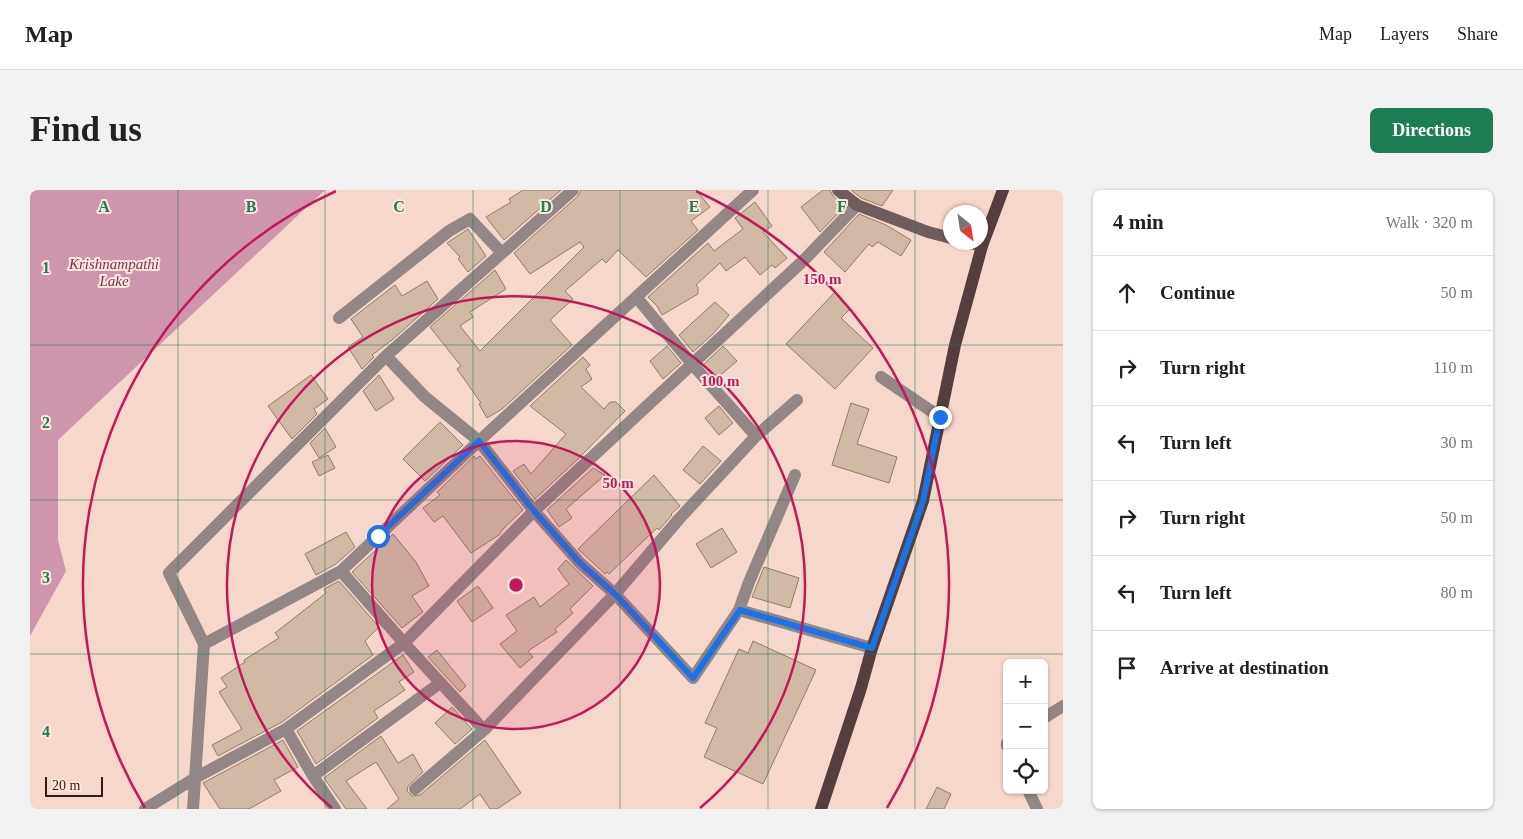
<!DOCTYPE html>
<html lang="en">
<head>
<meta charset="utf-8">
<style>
  :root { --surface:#fff; --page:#f2f2f2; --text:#202124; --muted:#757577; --line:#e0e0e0; --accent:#1d7d55 }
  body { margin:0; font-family:Georgia,serif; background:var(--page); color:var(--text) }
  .controls { position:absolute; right:15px; bottom:15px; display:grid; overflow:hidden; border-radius:8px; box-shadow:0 1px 4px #0004 }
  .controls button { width:45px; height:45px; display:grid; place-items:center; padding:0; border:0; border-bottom:1px solid var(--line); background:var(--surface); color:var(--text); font:25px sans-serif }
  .compass { position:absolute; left:913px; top:15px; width:45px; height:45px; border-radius:50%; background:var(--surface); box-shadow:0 1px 4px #0004; rotate:150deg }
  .scale { position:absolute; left:15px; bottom:12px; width:58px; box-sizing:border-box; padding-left:5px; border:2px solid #291e1a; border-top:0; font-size:14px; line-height:18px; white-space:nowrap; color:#291e1a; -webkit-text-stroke:4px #fee6dd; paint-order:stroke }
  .stop { position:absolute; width:15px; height:15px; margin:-11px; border:4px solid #1a73e8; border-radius:50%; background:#fff }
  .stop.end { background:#1a73e8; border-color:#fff; box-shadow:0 1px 5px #0008 }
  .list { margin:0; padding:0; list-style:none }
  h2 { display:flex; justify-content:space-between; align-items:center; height:65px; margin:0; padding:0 20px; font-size:21px }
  h2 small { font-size:16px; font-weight:400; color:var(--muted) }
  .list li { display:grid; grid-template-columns:32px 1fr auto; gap:15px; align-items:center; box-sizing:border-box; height:75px; padding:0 20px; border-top:1px solid var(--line) }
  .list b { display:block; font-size:19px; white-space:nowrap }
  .list em { font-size:16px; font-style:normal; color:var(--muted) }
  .icon { flex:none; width:28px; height:28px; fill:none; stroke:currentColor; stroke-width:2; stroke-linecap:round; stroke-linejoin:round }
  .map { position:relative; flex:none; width:1033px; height:619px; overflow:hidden; border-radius:8px }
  header { display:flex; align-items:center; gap:30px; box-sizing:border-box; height:70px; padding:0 25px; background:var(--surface); border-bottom:1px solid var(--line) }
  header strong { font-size:24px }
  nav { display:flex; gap:28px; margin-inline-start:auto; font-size:18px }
  .intro { display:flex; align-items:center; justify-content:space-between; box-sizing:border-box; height:120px; padding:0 30px }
  h1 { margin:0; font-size:35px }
  .button { padding:12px 22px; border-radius:8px; background:var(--accent); color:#fff; font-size:18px; font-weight:700 }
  main { display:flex; gap:30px; padding:0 30px }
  aside { flex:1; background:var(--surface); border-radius:8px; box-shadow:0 1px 4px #0004 }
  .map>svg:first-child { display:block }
  .water { fill:#ce96ac }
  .building { fill:#d0baa6; stroke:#907c69 }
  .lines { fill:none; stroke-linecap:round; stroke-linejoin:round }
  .street { stroke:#938686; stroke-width:12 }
  .secondary { stroke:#6f5c5c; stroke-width:12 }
  .primary { stroke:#553e3f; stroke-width:12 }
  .route { stroke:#1a73e8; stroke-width:6 }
  .grid { fill:none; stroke:#1d7d55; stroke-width:1; stroke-opacity:0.55 }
  .ring { fill:none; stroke:#c2185b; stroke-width:2.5 }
  .labels { text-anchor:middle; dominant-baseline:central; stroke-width:4; stroke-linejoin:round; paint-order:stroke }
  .water-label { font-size:15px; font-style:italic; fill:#783353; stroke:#fee6dd }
  .grid-label { font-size:16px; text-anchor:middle; font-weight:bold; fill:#1d7d55; stroke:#fee6dd; stroke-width:4; stroke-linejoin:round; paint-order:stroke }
  .centre { fill:#c2185b; stroke:#fee6dd; stroke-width:2.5 }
  .ring-label { font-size:15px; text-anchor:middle; font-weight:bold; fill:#c2185b; stroke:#fee6dd; stroke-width:4; stroke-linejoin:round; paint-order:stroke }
</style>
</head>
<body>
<header>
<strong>Map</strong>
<nav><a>Map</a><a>Layers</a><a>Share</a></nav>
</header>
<div class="intro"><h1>Find us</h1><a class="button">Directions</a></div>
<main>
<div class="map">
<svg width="1033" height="619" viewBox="0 0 1033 619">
  <rect width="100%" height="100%" fill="#f6d7cc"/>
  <path class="water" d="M0 0H295L28 250V350L36 381 0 446Z"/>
  <path class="building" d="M493 0H531L474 50 456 27 481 12 479 9Z
    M551 0H666L680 17 661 31 668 40 616 87 588 60 576 73 572 69 535 101 543 109 520 130 542 155 472 219 457 228 449 214 451 213 427 179 431 176 400 137 465 80 476 99 440 122 443 127 430 136 450 161 554 57 550 52 500 84 484 63 548 6Z
    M793 0H800L803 6 815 16 790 42 771 17Z
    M821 0H863L852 16 831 8Z
    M725 12 742 36 733 42 757 68 745 78 742 75 730 85 715 67 696 81 690 73 666 95 668 97V104L632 125 627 116 618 107 678 53 684 61 713 39 705 28Z
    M829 24 856 35 881 50 871 66 848 52 842 57 839 54 815 82 794 62Z
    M438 39 456 66 438 82 428 69 430 67 417 53Z
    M397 91 408 109 362 150 342 165 344 167 332 179 318 157 333 147 321 129 365 95 372 106Z
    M805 102 820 119 811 128 843 158 805 199 756 154Z
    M685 112 699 125 683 144 663 162 649 145Z
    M637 156 651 173 633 189 620 171Z
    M693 156 707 171 686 189 673 175Z
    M553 167 560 175 556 179 562 189 551 197 574 219 580 212H586L595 221 548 269 505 309 483 281 494 274 501 284 536 244 500 216Z
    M281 185 298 209 284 219 287 224 262 249 238 216Z
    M349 185 364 209 346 221 333 201Z
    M821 213 839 219 827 254 867 267 859 293 802 275Z
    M689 216 703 233 689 245 675 228Z
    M410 232 433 255 395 291 373 269Z
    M295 238 306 257 289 268 280 253Z
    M673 256 691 271 670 294 653 280Z
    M298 265 305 278 289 286 282 272Z
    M444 266 446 269 450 266 493 320 473 339 469 345 441 363 413 326 404 332 393 318 410 305 407 302Z
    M563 278 575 285 536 319 542 328 529 337 517 320Z
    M624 285 650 316 641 324 642 325 629 340 627 338 579 384 577 382 575 384 548 359Z
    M692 338 707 362 681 378 666 354Z
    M316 342 325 357 306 374 286 385 275 364Z
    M363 344 386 372 399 396 382 406 393 422 372 438 322 382Z
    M536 370 563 396 540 419 543 423 525 439 527 442 498 461 503 467 490 478 470 454 487 441 476 425 504 407 510 417 539 394 528 379Z
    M734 377 769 388 760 418 722 407Z
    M309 391 349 437 335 451 343 465 252 532 188 566 182 555 212 539 189 502 197 497 191 488 215 472 214 470 249 448 245 443 296 403 294 399Z
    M448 396 463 418 442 432 427 411Z
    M723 451 786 480 733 594 674 567 687 538 675 533 709 459 718 463Z
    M407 460 436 496 430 502 398 467Z
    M373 465 384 482 369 492 375 500 344 521 348 528 286 574 267 541Z
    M422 517 442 539 425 554 405 533Z
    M351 546 368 573 383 564 393 582 378 596 377 601 382 606 390 605 455 550 491 603 467 619H460L450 604 430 619H357L369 609 346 572 316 591 337 619H316L294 588Z
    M253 550 268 577 244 590 251 601 219 619H190L173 593Z
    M907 597 921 604 914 619H896Z"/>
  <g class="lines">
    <path class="street" d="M309 128 419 41 440 29 472 63
      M356 166 395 207 449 251 504 321 550 373 585 404 663 488 709 420 719 392 765 285
      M851 187 910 227
      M726 246 767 210
      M311 381 374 453 454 540 585 404 649 329 726 246 663 175 607 108
      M709 420 842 458
      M174 454 311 381 449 251 723 0
      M1014 528 1033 516
      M256 539 283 586 305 619
      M977 553V556
      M283 586 410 493
      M385 599 454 540
      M998 600 1007 619
      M115 619 165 588 256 539 374 453 504 321 774 70 827 15
      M163 619 174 454 139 383 356 166 543 0"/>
    <path class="secondary" d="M808 0 827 15 898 42 921 48
      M938 52 952 56"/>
    <path class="primary" d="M791 619 831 498 842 458 893 311 925 155 952 56 973 0"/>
  </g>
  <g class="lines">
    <path class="route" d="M348 346 449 251 504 321 550 373 585 404 663 488 710 420 842 458 893 311 910 227"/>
  </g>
  <path class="grid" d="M148 0V619M295 0V619M443 0V619M590 0V619M738 0V619M885 0V619M0 155H1033M0 310H1033M0 464H1033"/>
  <circle cx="486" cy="395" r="144" fill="#c2185b" fill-opacity=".12"/>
  <g class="ring">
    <circle cx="486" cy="395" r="144"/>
    <path d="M302 618A289 289 0 1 1 670 618"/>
    <path d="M115 618A433 433 0 0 1 306 1M666 1A433 433 0 0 1 857 618"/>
  </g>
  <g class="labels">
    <g class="water-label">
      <text x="84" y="74">Krishnampathi<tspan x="84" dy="17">Lake</tspan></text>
    </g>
  </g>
  <g class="grid-label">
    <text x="74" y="22">A</text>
    <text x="221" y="22">B</text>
    <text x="369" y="22">C</text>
    <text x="516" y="22">D</text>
    <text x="664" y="22">E</text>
    <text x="812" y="22">F</text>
    <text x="16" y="83">1</text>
    <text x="16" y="238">2</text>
    <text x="16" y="393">3</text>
    <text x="16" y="547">4</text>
  </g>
  <circle cx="486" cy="395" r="8" class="centre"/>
  <g class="ring-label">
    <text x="792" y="94">150 m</text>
    <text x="690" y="196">100 m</text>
    <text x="588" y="298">50 m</text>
  </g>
</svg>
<div class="controls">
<button>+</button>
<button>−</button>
<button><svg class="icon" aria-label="locate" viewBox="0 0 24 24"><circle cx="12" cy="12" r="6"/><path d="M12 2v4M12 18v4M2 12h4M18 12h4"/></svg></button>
</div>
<svg class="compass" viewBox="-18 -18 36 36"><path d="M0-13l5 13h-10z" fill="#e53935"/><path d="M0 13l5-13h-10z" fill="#757577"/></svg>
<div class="scale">20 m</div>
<div class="stop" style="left:348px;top:346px"></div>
<div class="stop end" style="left:910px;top:227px"></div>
</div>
<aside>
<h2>4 min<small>Walk · 320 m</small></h2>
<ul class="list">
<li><svg class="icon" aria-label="ahead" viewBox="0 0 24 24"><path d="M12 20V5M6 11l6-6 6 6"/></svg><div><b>Continue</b></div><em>50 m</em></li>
<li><svg class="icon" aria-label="right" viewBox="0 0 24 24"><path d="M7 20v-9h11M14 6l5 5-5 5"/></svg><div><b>Turn right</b></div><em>110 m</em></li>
<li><svg class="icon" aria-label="left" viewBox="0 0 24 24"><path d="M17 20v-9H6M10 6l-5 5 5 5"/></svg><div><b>Turn left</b></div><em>30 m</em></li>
<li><svg class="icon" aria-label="right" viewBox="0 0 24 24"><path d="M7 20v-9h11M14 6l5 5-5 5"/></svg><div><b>Turn right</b></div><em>50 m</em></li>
<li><svg class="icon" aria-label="left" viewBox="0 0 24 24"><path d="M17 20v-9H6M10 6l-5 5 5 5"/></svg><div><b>Turn left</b></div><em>80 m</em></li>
<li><svg class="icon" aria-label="arrive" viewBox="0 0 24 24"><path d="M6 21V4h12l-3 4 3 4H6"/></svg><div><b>Arrive at destination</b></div></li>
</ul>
</aside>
</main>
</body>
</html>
